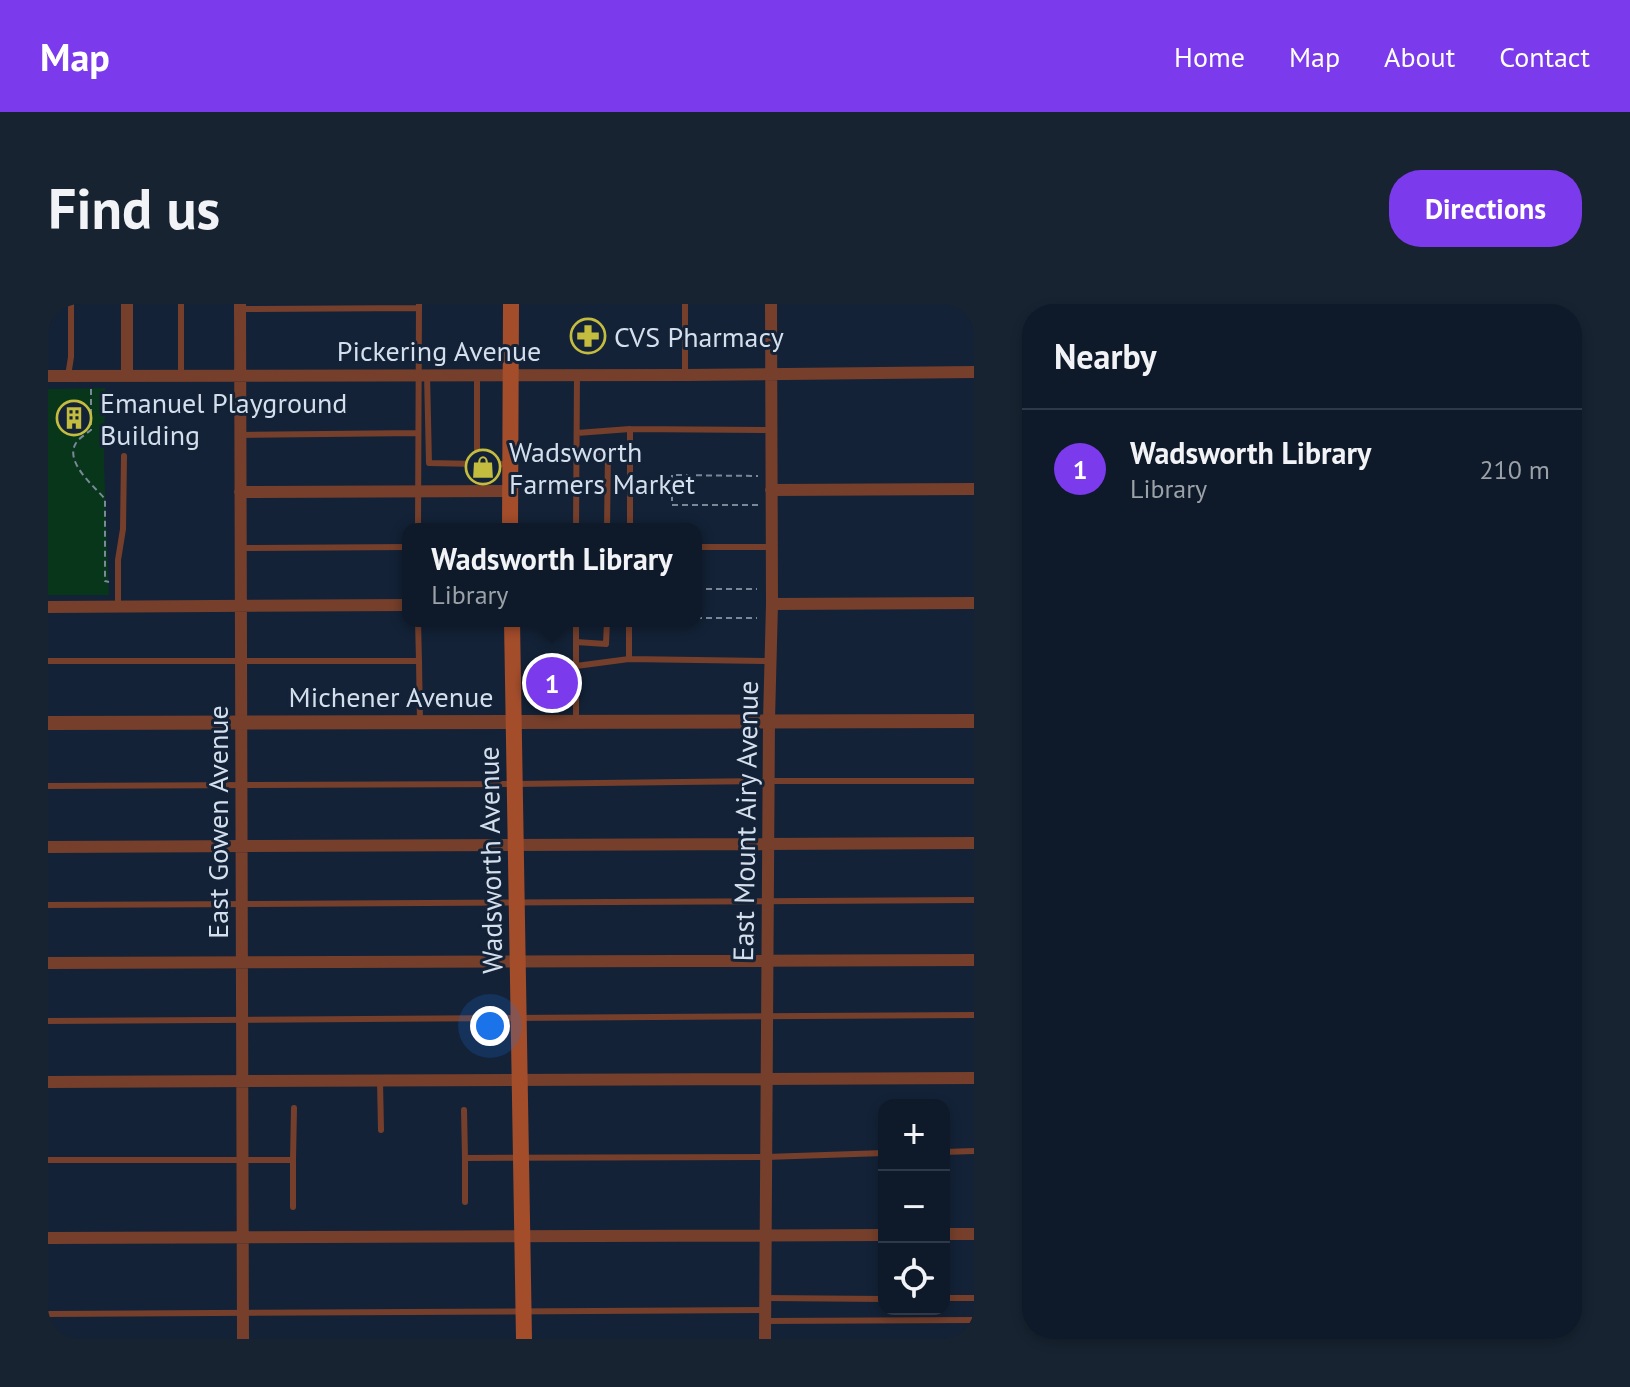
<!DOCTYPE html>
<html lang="en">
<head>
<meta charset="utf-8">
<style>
  :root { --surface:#0e1a29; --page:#172331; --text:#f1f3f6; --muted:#9ba1a8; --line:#2e3846; --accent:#7c3aed }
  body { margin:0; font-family:"PT Sans",sans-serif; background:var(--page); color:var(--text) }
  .controls { position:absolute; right:24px; bottom:24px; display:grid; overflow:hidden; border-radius:16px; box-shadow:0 4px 12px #0003 }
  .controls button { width:72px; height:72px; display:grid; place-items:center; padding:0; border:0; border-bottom:2px solid var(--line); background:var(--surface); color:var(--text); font:40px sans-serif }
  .you { position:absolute; left:442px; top:722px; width:28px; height:28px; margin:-20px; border:6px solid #fff; border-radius:50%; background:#1a73e8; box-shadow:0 0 0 12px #1a73e833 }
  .badge { display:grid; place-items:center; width:52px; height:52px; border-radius:50%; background:var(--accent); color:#fff; font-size:26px; font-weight:700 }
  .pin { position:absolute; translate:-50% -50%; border:4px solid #fff; box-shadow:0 2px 8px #0006 }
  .popup { position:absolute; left:354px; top:219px; width:300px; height:104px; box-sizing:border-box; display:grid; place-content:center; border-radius:16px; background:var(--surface); filter:drop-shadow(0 2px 6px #0005); font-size:26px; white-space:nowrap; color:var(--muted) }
  .popup b { font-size:30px; color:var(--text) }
  .popup::after { content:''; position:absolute; left:50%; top:100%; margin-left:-16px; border:16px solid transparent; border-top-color:var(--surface) }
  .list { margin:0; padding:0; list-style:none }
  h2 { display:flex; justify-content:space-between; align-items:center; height:104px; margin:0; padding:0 32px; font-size:34px }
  h2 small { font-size:26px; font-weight:400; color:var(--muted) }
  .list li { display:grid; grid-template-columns:52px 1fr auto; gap:24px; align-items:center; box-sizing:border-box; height:120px; padding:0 32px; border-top:2px solid var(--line) }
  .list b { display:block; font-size:30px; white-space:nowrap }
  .list p { margin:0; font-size:26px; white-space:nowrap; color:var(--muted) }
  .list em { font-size:26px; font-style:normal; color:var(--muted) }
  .icon { flex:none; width:44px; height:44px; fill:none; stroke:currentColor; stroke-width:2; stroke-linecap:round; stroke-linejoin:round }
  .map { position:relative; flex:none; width:926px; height:1035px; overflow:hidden; border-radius:32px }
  header { display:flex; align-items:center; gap:48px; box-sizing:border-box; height:112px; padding:0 40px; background:var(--accent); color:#fff }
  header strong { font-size:38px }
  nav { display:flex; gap:44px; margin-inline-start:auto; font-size:28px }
  .intro { display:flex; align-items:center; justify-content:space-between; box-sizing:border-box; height:192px; padding:0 48px }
  h1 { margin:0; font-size:56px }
  .button { padding:20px 36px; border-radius:32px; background:var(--accent); color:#fff; font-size:28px; font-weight:700 }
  main { display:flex; gap:48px; padding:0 48px }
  aside { flex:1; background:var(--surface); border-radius:32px; box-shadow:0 4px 12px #0003 }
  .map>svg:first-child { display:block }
  .green { fill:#07361b }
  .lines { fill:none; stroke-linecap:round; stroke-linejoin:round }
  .path { stroke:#7b8899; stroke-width:2; stroke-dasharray:6 4; stroke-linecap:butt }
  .service { stroke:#753f2b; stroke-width:6 }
  .minor { stroke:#753f2b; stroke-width:12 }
  .tertiary { stroke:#753f2b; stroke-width:14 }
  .secondary { stroke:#a34d2b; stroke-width:16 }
  .labels { text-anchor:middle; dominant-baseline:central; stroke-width:6; stroke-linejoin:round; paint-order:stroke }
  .poi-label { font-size:28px; fill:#d4dfed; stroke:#132237; text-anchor:start }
  .street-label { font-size:28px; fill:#d4dfed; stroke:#132237 }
</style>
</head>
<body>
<header>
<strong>Map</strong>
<nav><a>Home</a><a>Map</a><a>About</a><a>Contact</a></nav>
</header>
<div class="intro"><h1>Find us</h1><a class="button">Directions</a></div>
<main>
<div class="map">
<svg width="926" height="1035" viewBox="0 0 926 1035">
  <rect width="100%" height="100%" fill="#132237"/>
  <path class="green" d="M57 84 56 159 61 291H0V85Z"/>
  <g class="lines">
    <path class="path" d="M43 85V126C38 130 31 134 28 139 16 158 46 182 57 195V277L61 278
      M710 201H624V171L710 172
      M648 285H709
      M648 314H709"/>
    <path class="service" d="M133 0V71
      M192 5 371 4
      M379 70 381 159 429 160
      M429 70V160H460
      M637 71V0
      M20 72 23 53V0
      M529 129 582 125
      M192 131 370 129
      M529 148H560L559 225
      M370 225 371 0
      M528 225 529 70
      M582 225V125L723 126
      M648 243H724
      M193 244 360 243
      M70 303V256L75 225 76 152
      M528 338 558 340 559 317
      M581 355 722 357
      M0 357H371L370 317
      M371 357 372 418
      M528 362 581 355V317
      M528 417V317
      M0 482 466 480 721 477H926
      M0 601 926 596
      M0 717 926 711
      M332 777 333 826
      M416 806 417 854 718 853 836 849
      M896 848 926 847
      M417 854V898
      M0 856H245V903
      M245 856 246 804
      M717 994 836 995
      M896 994H926
      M0 1010 716 1006
      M718 1017 926 1016"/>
    <path class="minor" d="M79 0V71
      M192 0 195 1035
      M0 72 637 71 926 68
      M723 186 926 185
      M192 188 462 187
      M724 300 926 299
      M0 303 360 301
      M0 543 926 539
      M0 659 926 656
      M0 778 926 774
      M896 930H926
      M0 934 836 931
      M717 1035 721 416 724 300 723 0"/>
    <path class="tertiary" d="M0 419 926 417"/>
    <path class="secondary" d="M462 225 463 0
      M464 317 476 1035"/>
  </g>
  <defs>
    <g id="pharmacy-ring" transform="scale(1.8)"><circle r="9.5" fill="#132237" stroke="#c4bc3e" stroke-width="1.5"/><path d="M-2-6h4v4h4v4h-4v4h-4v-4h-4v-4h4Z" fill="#c4bc3e"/></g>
    <g id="building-ring" transform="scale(1.8)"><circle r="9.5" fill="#132237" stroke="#c4bc3e" stroke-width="1.5"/><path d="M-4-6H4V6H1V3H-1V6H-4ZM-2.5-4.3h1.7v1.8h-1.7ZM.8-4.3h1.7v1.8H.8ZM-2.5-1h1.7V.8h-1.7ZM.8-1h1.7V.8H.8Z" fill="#c4bc3e"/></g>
    <g id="shop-ring" transform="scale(1.8)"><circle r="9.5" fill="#132237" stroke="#c4bc3e" stroke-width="1.5"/><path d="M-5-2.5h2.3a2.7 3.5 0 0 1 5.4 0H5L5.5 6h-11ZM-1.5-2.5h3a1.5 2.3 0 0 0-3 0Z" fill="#c4bc3e"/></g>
  </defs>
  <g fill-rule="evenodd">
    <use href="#pharmacy-ring" x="540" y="32"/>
    <use href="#building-ring" x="26" y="114"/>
    <use href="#shop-ring" x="435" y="163"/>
  </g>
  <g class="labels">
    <g class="poi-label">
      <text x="566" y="32">CVS Pharmacy</text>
      <text x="52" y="98">Emanuel Playground<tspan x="52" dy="32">Building</tspan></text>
      <text x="461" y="147">Wadsworth<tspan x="461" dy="32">Farmers Market</tspan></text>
    </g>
    <g class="street-label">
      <text x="391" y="46">Pickering Avenue</text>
      <text x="343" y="392">Michener Avenue</text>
      <text transform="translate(697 517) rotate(-89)">East Mount Airy Avenue</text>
      <text transform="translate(169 518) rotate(-90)">East Gowen Avenue</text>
      <text transform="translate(442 556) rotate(-91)">Wadsworth Avenue</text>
    </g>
  </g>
</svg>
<div class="controls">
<button>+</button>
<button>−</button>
<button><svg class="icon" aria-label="locate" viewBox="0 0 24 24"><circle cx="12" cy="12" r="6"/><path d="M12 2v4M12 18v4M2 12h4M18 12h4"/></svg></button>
</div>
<div class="you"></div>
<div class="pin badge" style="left:504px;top:379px">1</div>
<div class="popup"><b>Wadsworth Library</b>Library</div>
</div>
<aside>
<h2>Nearby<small></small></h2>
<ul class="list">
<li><span class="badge">1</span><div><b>Wadsworth Library</b><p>Library</p></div><em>210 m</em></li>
</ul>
</aside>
</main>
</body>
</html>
